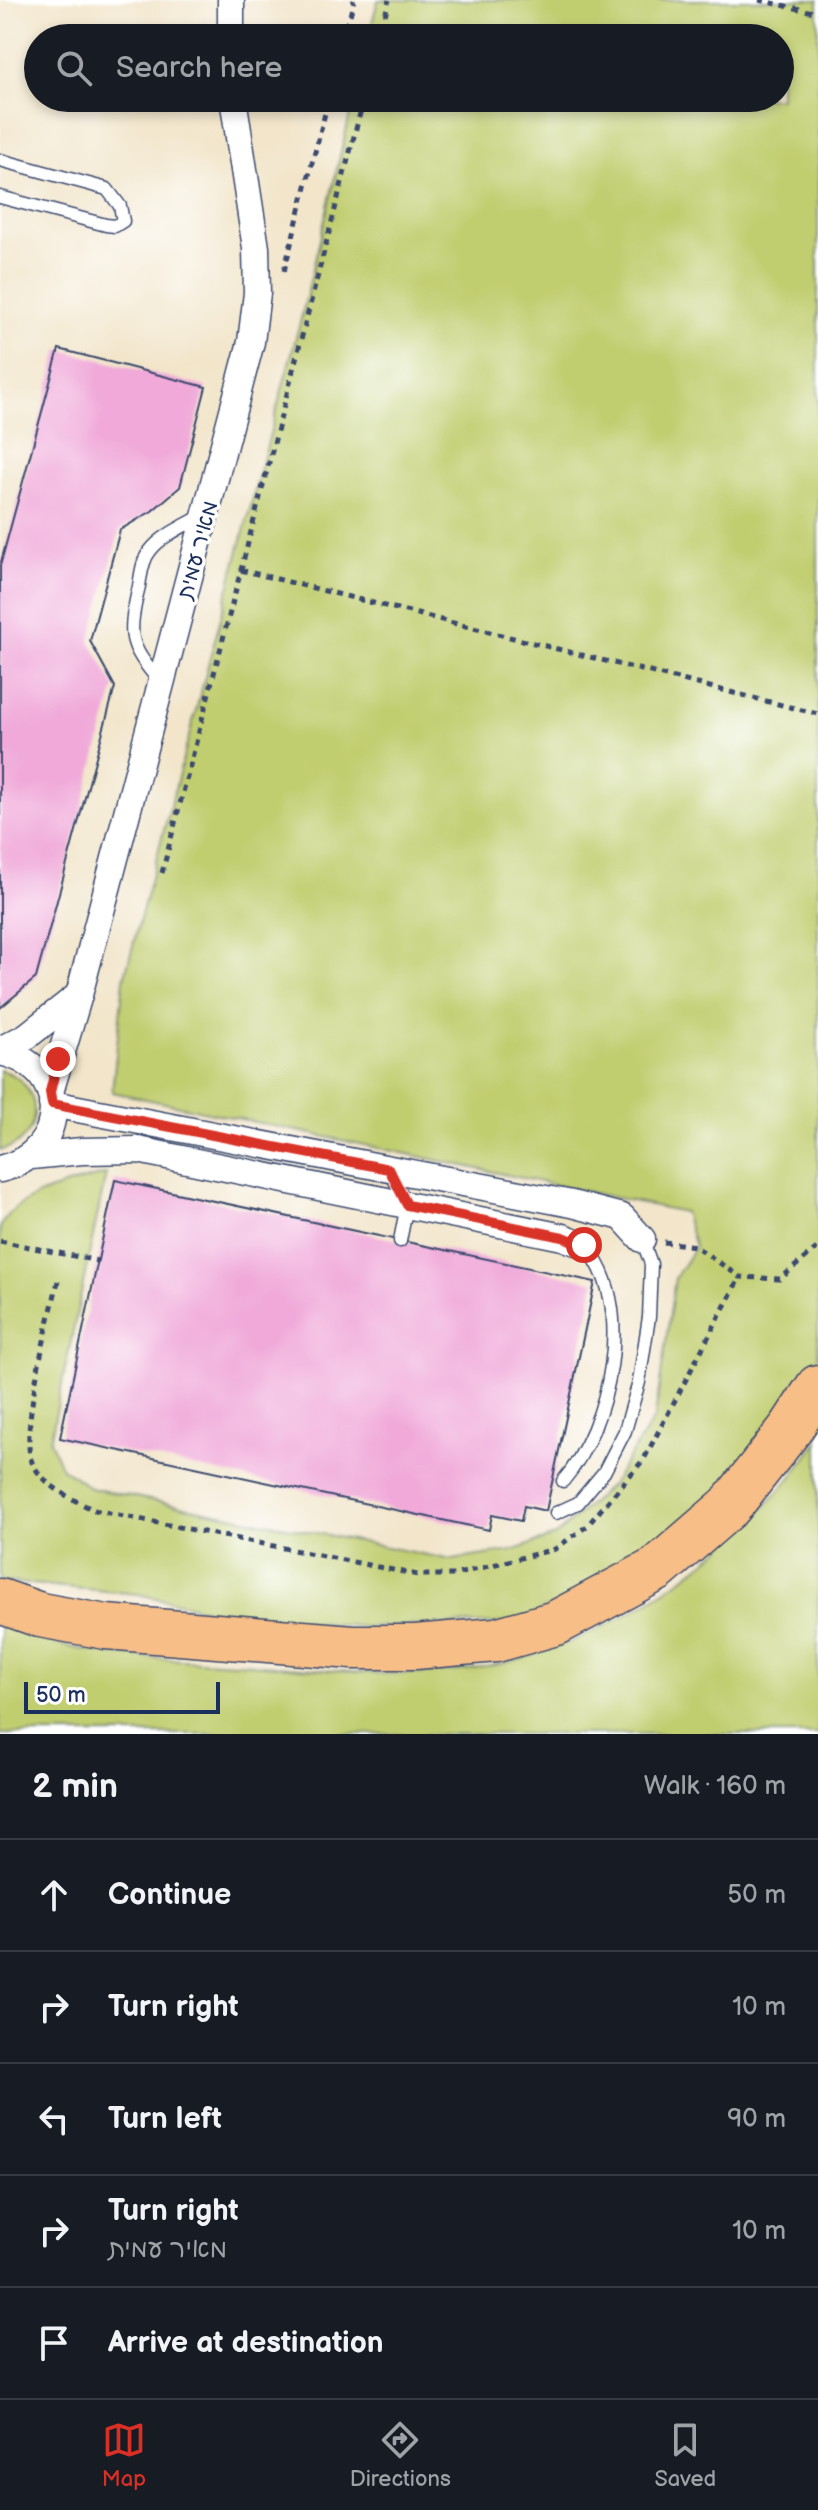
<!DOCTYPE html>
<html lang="en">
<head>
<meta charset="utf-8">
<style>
  :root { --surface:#171b24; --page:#242831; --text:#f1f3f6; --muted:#9ea1a6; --line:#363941; --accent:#d93025 }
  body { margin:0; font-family:"Balsamiq Sans","Playpen Sans Hebrew",sans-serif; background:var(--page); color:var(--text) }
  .scale { position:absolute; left:24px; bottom:20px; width:196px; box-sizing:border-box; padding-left:8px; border:4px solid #1b2f5e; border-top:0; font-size:22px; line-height:28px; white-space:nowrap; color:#1b2f5e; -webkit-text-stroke:6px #fff; paint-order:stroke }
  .stop { position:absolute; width:24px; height:24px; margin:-18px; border:6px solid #d93025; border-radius:50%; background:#fff }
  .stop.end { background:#d93025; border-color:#fff; box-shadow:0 2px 8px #0008 }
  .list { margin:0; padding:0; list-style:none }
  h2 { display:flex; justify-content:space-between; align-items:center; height:104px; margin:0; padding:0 32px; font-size:34px }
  h2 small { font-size:26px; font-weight:400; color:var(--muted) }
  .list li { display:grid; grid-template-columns:52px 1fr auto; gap:24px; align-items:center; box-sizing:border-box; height:112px; padding:0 32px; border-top:2px solid var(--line) }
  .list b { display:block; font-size:30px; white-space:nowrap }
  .list p { margin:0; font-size:26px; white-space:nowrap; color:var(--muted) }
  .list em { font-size:26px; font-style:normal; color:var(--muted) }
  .icon { flex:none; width:44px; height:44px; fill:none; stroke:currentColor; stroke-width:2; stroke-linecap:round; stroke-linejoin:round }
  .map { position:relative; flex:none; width:818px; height:1734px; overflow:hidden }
  .search { position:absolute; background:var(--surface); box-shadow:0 4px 12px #0003; left:24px; right:24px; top:24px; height:88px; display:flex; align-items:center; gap:20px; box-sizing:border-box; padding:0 28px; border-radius:44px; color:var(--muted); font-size:30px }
  .sheet { height:664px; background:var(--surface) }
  nav { display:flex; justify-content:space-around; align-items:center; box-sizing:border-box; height:112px; border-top:2px solid var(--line); background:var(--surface); font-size:22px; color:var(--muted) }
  nav a { display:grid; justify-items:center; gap:4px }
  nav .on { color:var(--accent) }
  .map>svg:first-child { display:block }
  .green { fill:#c1ce70; stroke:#6e7e67; stroke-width:2 }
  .building { fill:#f0a9d9 }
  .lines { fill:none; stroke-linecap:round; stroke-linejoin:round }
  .service-casing { stroke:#3b4a6e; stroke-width:15 }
  .minor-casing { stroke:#3b4a6e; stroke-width:29 }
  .motorway-casing { stroke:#3b4a6e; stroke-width:47 }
  .path { stroke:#3b4a6e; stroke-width:5; stroke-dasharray:6 6; stroke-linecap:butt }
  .service { stroke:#fff; stroke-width:12 }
  .minor { stroke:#fff; stroke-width:26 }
  .motorway { stroke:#f7be88; stroke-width:44 }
  .route { stroke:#d93025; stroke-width:10 }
  .labels { text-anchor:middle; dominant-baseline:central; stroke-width:7; stroke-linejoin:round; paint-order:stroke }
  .street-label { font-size:22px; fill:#1b2f5e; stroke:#fff }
</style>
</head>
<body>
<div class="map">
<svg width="818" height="1734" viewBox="0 0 818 1734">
  <rect width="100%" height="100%" fill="#fff"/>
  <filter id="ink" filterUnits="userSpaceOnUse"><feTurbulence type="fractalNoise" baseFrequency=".0125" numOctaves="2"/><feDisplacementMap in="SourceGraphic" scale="16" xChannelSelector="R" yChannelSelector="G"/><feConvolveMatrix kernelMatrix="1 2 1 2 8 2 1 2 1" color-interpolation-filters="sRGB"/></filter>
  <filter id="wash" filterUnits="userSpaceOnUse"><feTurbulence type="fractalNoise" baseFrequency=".006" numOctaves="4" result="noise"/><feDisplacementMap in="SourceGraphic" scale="32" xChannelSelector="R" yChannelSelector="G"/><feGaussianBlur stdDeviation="1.8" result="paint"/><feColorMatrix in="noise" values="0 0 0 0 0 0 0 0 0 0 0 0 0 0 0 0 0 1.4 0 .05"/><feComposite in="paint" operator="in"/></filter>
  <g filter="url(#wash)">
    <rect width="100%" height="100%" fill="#f2e5ca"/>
    <path class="green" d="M378 0H818V1357L785 1412 693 1522 632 1570 514 1623 366 1627 224 1613 138 1594 0 1581V1228C15 1193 72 1185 106 1174L50 1441 61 1467 90 1488 452 1560 512 1551 555 1536 611 1485 655 1417 675 1278 695 1247 684 1212 112 1092 124 979 302 315 354 98H780V38H368Z
      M0 1070C45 1081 46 1142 0 1150Z
      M818 1441V1734H0V1624C77 1659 154 1658 237 1663 313 1668 392 1680 467 1670 603 1652 742 1553 818 1441Z"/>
    <g id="blocks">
      <path class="building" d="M59 349 206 387 180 487 152 511 120 530 90 641 115 687 36 978 0 1008V566Z
        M115 1180 595 1282 546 1511 524 1506 521 1521 492 1515 489 1530 60 1438Z"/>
    </g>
  </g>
  <g filter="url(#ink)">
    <use href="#blocks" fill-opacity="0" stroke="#3b4a6e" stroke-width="2"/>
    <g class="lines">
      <g class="service-casing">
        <path id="service" d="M0 160 107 189 120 206 123 221 115 226 106 225 0 197
          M160 682C127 643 128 636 139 586 141 575 142 560 150 551 162 535 185 526 201 516
          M389 1169 407 1205 400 1241
          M563 1481C610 1426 638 1302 584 1245
          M556 1513 578 1503 604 1472 625 1431 639 1382 649 1317 651 1264 642 1239"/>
      </g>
      <g class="minor-casing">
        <path id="minor" d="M231 38V0
          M0 1050 27 1036 79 995
          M0 1052C71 1066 70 1153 0 1169
          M50 1092 79 995 251 342 257 293 256 248 233 98
          M52 1104 572 1204 622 1217 642 1239
          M31 1156 82 1151 138 1150 563 1237 584 1245"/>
      </g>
      <g class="motorway-casing">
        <path id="motorway" d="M0 1601 40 1615 106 1627 353 1647H415L496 1640 556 1623 657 1569 730 1506 791 1428 818 1387"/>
      </g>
      <path class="path" d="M759 0 818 13
        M344 38 354 0
        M379 38 389 0
        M284 271 329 98
        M241 570 818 714
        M162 873 364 98
        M0 1241 98 1261
        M664 1242 695 1246 740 1277 780 1279 818 1247
        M58 1281C50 1317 19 1432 32 1462 43 1486 72 1499 94 1510L418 1575H454L555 1549 587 1526 644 1459 740 1277"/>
      <use href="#service" class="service"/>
      <use href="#minor" class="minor"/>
      <use href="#motorway" class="motorway"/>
    </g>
  </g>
  <g class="lines" filter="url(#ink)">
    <path class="route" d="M58 1059 50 1092 52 1104 389 1169 407 1205 563 1237 584 1245"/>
  </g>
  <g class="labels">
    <g class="street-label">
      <text transform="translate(198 550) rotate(-75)">מאיר עמית</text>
    </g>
  </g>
</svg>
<div class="scale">50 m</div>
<div class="stop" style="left:584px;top:1245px"></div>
<div class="stop end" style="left:58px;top:1059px"></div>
<div class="search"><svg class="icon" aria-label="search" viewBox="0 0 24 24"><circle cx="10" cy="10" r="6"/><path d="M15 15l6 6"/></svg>Search here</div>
</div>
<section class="sheet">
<h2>2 min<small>Walk · 160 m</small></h2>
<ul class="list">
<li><svg class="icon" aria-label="ahead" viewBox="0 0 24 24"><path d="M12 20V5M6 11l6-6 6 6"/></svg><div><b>Continue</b></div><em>50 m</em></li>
<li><svg class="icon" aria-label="right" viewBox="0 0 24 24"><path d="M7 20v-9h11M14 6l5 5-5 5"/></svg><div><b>Turn right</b></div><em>10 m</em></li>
<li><svg class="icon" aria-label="left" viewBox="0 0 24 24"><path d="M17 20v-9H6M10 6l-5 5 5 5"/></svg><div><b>Turn left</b></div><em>90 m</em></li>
<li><svg class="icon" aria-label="right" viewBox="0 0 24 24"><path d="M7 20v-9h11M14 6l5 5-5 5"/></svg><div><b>Turn right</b><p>מאיר עמית</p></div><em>10 m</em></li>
<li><svg class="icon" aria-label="arrive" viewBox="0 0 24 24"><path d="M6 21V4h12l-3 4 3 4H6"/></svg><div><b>Arrive at destination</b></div></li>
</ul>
</section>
<nav>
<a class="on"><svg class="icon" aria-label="map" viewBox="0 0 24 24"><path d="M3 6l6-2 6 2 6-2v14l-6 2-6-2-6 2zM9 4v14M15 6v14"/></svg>Map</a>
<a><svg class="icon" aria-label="directions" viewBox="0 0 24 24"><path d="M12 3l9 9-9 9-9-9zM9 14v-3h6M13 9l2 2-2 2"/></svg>Directions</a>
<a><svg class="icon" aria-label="saved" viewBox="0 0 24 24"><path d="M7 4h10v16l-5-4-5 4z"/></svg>Saved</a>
</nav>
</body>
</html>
